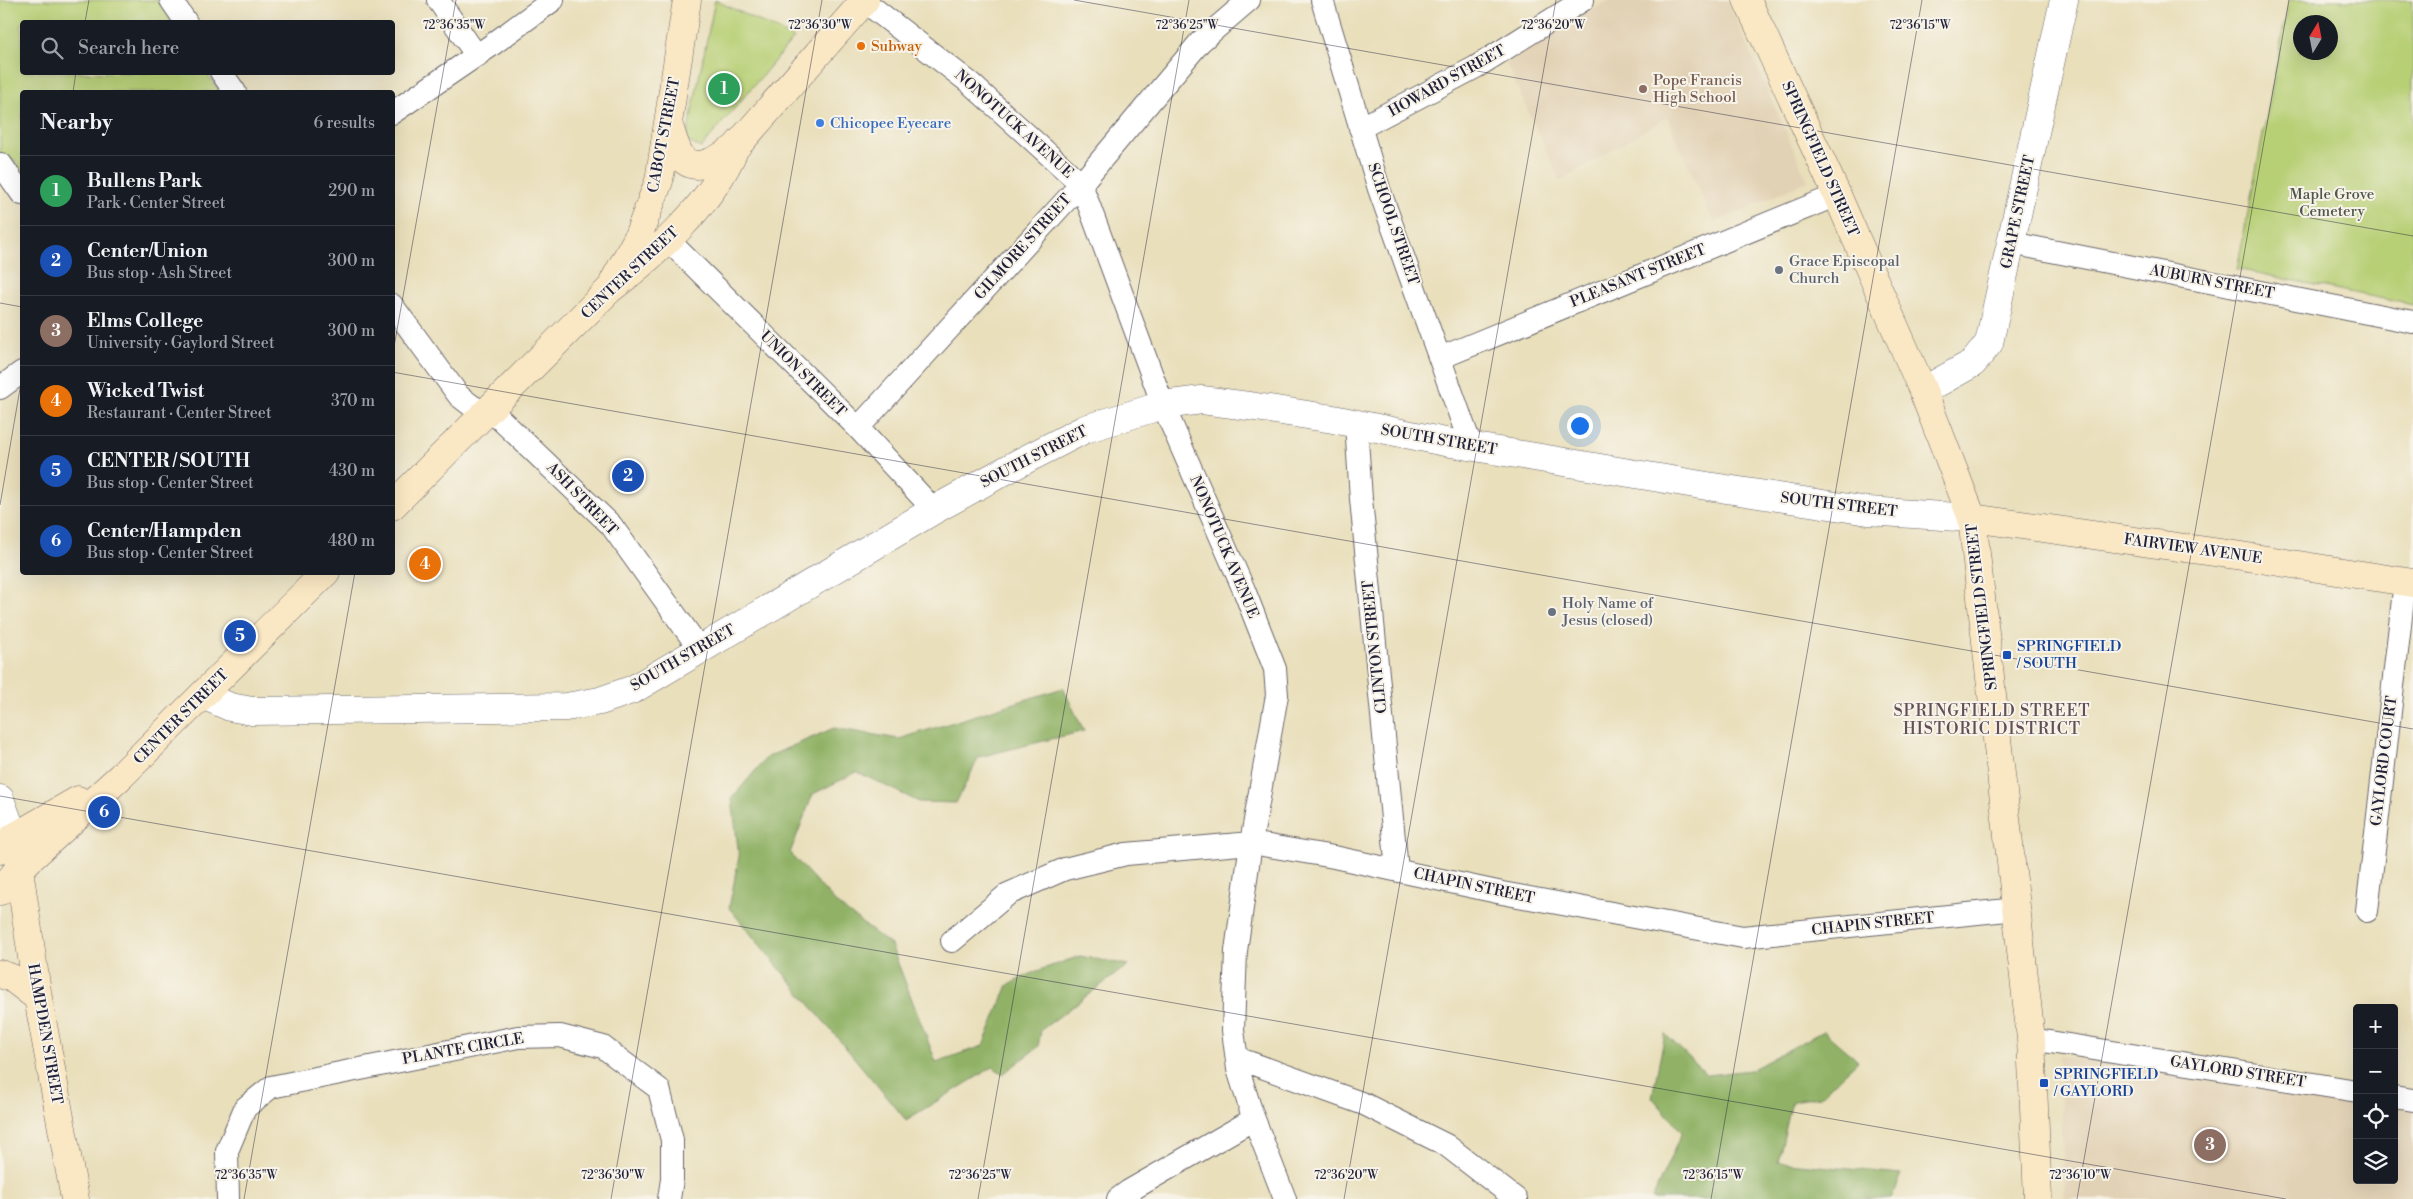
<!DOCTYPE html>
<html lang="en">
<head>
<meta charset="utf-8">
<style>
  :root { --surface:#171b24; --page:#20242c; --text:#f1f3f6; --muted:#9ea1a6; --line:#363941; --accent:#1a73e8 }
  body { margin:0; font-family:"Libre Bodoni",serif; background:var(--page); color:var(--text) }
  .controls { position:absolute; right:15px; bottom:15px; display:grid; overflow:hidden; border-radius:5px; box-shadow:0 5px 20px #0002 }
  .controls button { width:45px; height:45px; display:grid; place-items:center; padding:0; border:0; border-bottom:1px solid var(--line); background:var(--surface); color:var(--text); font:25px sans-serif }
  .compass { position:absolute; left:2293px; top:15px; width:45px; height:45px; border-radius:50%; background:var(--surface); box-shadow:0 5px 20px #0002; rotate:10deg }
  .you { position:absolute; left:1579px; top:425px; width:18px; height:18px; margin:-12px; border:4px solid #fff; border-radius:50%; background:#1a73e8; box-shadow:0 0 0 8px #1a73e833 }
  .badge { display:grid; place-items:center; width:32px; height:32px; border-radius:50%; background:var(--accent); color:#fff; font-size:16px; font-weight:700 }
  .pin { position:absolute; translate:-50% -50%; border:2px solid #fff; box-shadow:0 1px 5px #0006 }
  .list { margin:0; padding:0; list-style:none }
  h2 { display:flex; justify-content:space-between; align-items:center; height:65px; margin:0; padding:0 20px; font-size:21px }
  h2 small { font-size:16px; font-weight:400; color:var(--muted) }
  .list li { display:grid; grid-template-columns:32px 1fr auto; gap:15px; align-items:center; box-sizing:border-box; height:70px; padding:0 20px; border-top:1px solid var(--line) }
  .list b { display:block; font-size:19px; white-space:nowrap }
  .list p { margin:0; font-size:16px; white-space:nowrap; color:var(--muted) }
  .list em { font-size:16px; font-style:normal; color:var(--muted) }
  .icon { flex:none; width:28px; height:28px; fill:none; stroke:currentColor; stroke-width:2; stroke-linecap:round; stroke-linejoin:round }
  .map { position:relative; flex:none; width:2413px; height:1199px; overflow:hidden }
  .search { position:absolute; background:var(--surface); box-shadow:0 5px 20px #0002; left:20px; top:20px; width:375px; height:55px; display:flex; align-items:center; gap:12px; box-sizing:border-box; padding:0 18px; border-radius:5px; color:var(--muted); font-size:19px }
  .panel { position:absolute; background:var(--surface); box-shadow:0 5px 20px #0002; left:20px; top:90px; width:375px; height:485px; border-radius:5px }
  .map>svg:first-child { display:block }
  .built { fill:#e2d2b5 }
  .green { fill:#b7cf74; stroke:#6c7858; fill-rule:evenodd }
  .forest { fill:#91b266; stroke:#5a6a50 }
  .lines { fill:none; stroke-linecap:round; stroke-linejoin:round }
  .minor-casing { stroke:#686468; stroke-width:24 }
  .tertiary-casing { stroke:#686468; stroke-width:29 }
  .secondary-casing { stroke:#686468; stroke-width:29 }
  .minor { stroke:#fff; stroke-width:22 }
  .tertiary { stroke:#fff; stroke-width:28 }
  .secondary { stroke:#fae7c3; stroke-width:28 }
  .ticks { fill:none; stroke:#22223b; stroke-width:1; stroke-opacity:0.45 }
  .food-dot { fill:#e8710a; stroke:#f7f3e8; stroke-width:2 }
  .education-dot { fill:#8d6e63; stroke:#f7f3e8; stroke-width:2 }
  .shop-dot { fill:#3f7fe0; stroke:#f7f3e8; stroke-width:2 }
  .worship-dot { fill:#6b7280; stroke:#f7f3e8; stroke-width:2 }
  .transit-dot { fill:#1a4fb4; stroke:#f7f3e8; stroke-width:2 }
  .labels { text-anchor:middle; dominant-baseline:central; stroke-width:4; stroke-linejoin:round; paint-order:stroke }
  .food-label { font-size:15px; fill:#c56008; stroke:#f7f3e8; text-anchor:start }
  .education-label { font-size:15px; fill:#785e54; stroke:#f7f3e8; text-anchor:start }
  .street-label { font-size:15px; fill:#22223b; stroke:#f7f3e8 }
  .shop-label { font-size:15px; fill:#366cbe; stroke:#f7f3e8; text-anchor:start }
  .park-label { font-size:15px; fill:#4f564c; stroke:#f7f3e8 }
  .worship-label { font-size:15px; fill:#5b616d; stroke:#f7f3e8; text-anchor:start }
  .transit-label { font-size:15px; fill:#164399; stroke:#f7f3e8; text-anchor:start }
  .neighbourhood-label { font-size:16px; letter-spacing:1px; fill:#634f57; stroke:#f7f3e8 }
  .ticks-label { font-size:12px; text-anchor:middle; fill:#22223b; stroke:#f7f3e8; stroke-width:4; stroke-linejoin:round; paint-order:stroke }
</style>
</head>
<body>
<div class="map">
<svg width="2413" height="1199" viewBox="0 0 2413 1199">
  <rect width="100%" height="100%" fill="#f7f3e8"/>
  <filter id="ink" filterUnits="userSpaceOnUse"><feTurbulence type="fractalNoise" baseFrequency=".02" numOctaves="2"/><feDisplacementMap in="SourceGraphic" scale="10" xChannelSelector="R" yChannelSelector="G"/><feConvolveMatrix kernelMatrix="1 2 1 2 8 2 1 2 1" color-interpolation-filters="sRGB"/></filter>
  <filter id="wash" filterUnits="userSpaceOnUse"><feTurbulence type="fractalNoise" baseFrequency=".0096" numOctaves="4" result="noise"/><feDisplacementMap in="SourceGraphic" scale="20" xChannelSelector="R" yChannelSelector="G"/><feGaussianBlur stdDeviation="1.12" result="paint"/><feColorMatrix in="noise" values="0 0 0 0 0 0 0 0 0 0 0 0 0 0 0 0 0 1.4 0 .05"/><feComposite in="paint" operator="in"/></filter>
  <g filter="url(#wash)">
    <rect width="100%" height="100%" fill="#e9dfbb"/>
    <path class="built" d="M1609 0H1727L1808 181 1714 223 1667 117 1560 181 1505 61Z
      M2059 1056 2357 1102V1180H2394V1108L2413 1111V1199H2065Z"/>
    <path class="green" d="M0 0H157L172 22H22V72L206 73 220 92H22V171L14 159 0 166Z
      M715 0 794 38 701 148 686 141Z
      M2289 0H2413V305L2237 269ZM2330 22V52H2300V22Z"/>
    <path class="forest" d="M1063 688 1084 731 979 757 956 803 919 802 857 772 813 794 790 853 838 905 891 945 936 1062 983 1046 1008 985 1034 972 1080 956 1128 965 1041 1030 1038 1047 1003 1074 993 1067 906 1120 729 908 739 857 732 798 767 757 834 728 899 739Z
      M1823 1031 1858 1061 1819 1097 1792 1101 1778 1162 1901 1174 1891 1199H1652L1682 1132 1652 1097 1665 1034 1707 1075 1751 1070Z"/>
  </g>
  <g filter="url(#ink)">
    <g class="lines">
      <g class="minor-casing">
        <path id="minor" d="M171 0 186 22
          M438 0 477 56
          M1322 0 1379 189 1471 446
          M864 1 970 83 1081 184 1163 405 1244 590 1275 669 1277 695 1251 843 1236 951 1233 1030 1238 1069 1252 1114 1285 1199
          M221 72 235 92
          M392 113 489 47 553 0
          M1360 128 1476 67 1583 0
          M1 164 22 194
          M669 241 858 428 934 510
          M2011 243 2413 322
          M392 305 459 396 472 406 499 418 611 525 699 648
          M1440 358 1837 195
          M0 388 22 372
          M1356 424 1361 499 1397 870
          M858 428 1081 184 1200 42 1249 0
          M2367 911 2405 582
          M952 941 1008 894 1065 869 1126 854 1251 843 1334 857 1502 893 1743 937 2017 909
          M2031 1039 2357 1091
          M1237 1058 1364 1104 1446 1145 1516 1199
          M2394 1097 2413 1100
          M228 1199 227 1151 245 1108 271 1087 518 1037 560 1036 603 1047 659 1089 672 1140V1179L669 1199
          M1118 1199 1129 1191 1254 1119"/>
      </g>
      <g class="tertiary-casing">
        <path id="tertiary" d="M1923 391 1973 363 1989 343 2064 0
          M203 695 230 707 252 711 566 707 600 701 634 689 934 510 1017 464 1085 429 1163 405 1202 400 1256 407 1333 419 1445 442 1707 486 1868 511 1972 518
          M0 799 14 837 18 860"/>
      </g>
      <g class="secondary-casing">
        <path id="secondary" d="M1747 0 1837 195 1923 391 1972 518 2031 1039 2038 1199
          M669 126C672 135 675 147 680 155 694 177 721 157 735 148
          M614 281 637 239 659 181 687 0
          M392 506 609 290C657 253 712 204 735 148L865 0
          M1972 518 2235 555 2413 583
          M0 850 14 837 78 800
          M19 869 38 998 75 1199
          M0 891 19 869 121 776 326 572
          M0 974 12 978 38 998"/>
      </g>
      <use href="#minor" class="minor"/>
      <use href="#tertiary" class="tertiary"/>
      <use href="#secondary" class="secondary"/>
    </g>
  </g>
  <path class="ticks" d="M1074 0 2413 236M85 22 89 0M73 92 76 72M0 303 22 307M392 358 456 0M392 372 2413 729M0 505 22 377M0 796 2286 1199M244 1199 355 572M611 1199 822 0M978 1199 1189 0M1344 1199 1556 0M1711 1199 1922 0M2077 1199 2289 0"/>
  <circle class="food-dot" cx="861" cy="46" r="5"/>
  <circle class="education-dot" cx="1643" cy="89" r="5"/>
  <circle class="shop-dot" cx="820" cy="123" r="5"/>
  <g class="worship-dot">
    <circle cx="1779" cy="270" r="5"/>
    <circle cx="1552" cy="612" r="5"/>
  </g>
  <g class="transit-dot">
    <rect x="2002" y="650" width="10" height="10" rx="2.5"/>
    <rect x="2039" y="1078" width="10" height="10" rx="2.5"/>
  </g>
  <g class="labels">
    <g class="food-label">
      <text x="871" y="46">Subway</text>
    </g>
    <g class="education-label">
      <text x="1653" y="80">Pope Francis<tspan x="1653" dy="17">High School</tspan></text>
    </g>
    <g class="street-label">
      <text transform="translate(1447 81) rotate(-29)">HOWARD STREET</text>
      <text transform="translate(1014 124) rotate(42)">NONOTUCK AVENUE</text>
      <text transform="translate(664 135) rotate(-79)">CABOT STREET</text>
      <text transform="translate(1820 159) rotate(66)">SPRINGFIELD STREET</text>
      <text transform="translate(2018 212) rotate(-78)">GRAPE STREET</text>
      <text transform="translate(1393 224) rotate(71)">SCHOOL STREET</text>
      <text transform="translate(1023 247) rotate(-48)">GILMORE STREET</text>
      <text transform="translate(630 273) rotate(-43)">CENTER STREET</text>
      <text transform="translate(1638 276) rotate(-22)">PLEASANT STREET</text>
      <text transform="translate(2212 282) rotate(11)">AUBURN STREET</text>
      <text transform="translate(803 374) rotate(45)">UNION STREET</text>
      <text transform="translate(1439 440) rotate(10)">SOUTH STREET</text>
      <text transform="translate(1034 457) rotate(-27)">SOUTH STREET</text>
      <text transform="translate(582 499) rotate(46)">ASH STREET</text>
      <text transform="translate(1839 505) rotate(7)">SOUTH STREET</text>
      <text transform="translate(1224 547) rotate(67)">NONOTUCK AVENUE</text>
      <text transform="translate(2193 549) rotate(8)">FAIRVIEW AVENUE</text>
      <text transform="translate(1982 607) rotate(-97)">SPRINGFIELD STREET</text>
      <text transform="translate(1375 647) rotate(-96)">CLINTON STREET</text>
      <text transform="translate(683 658) rotate(-30)">SOUTH STREET</text>
      <text transform="translate(181 717) rotate(-45)">CENTER STREET</text>
      <text transform="translate(2384 761) rotate(-83)">GAYLORD COURT</text>
      <text transform="translate(1474 886) rotate(12)">CHAPIN STREET</text>
      <text transform="translate(1873 924) rotate(-6)">CHAPIN STREET</text>
      <text transform="translate(45 1034) rotate(80)">HAMPDEN STREET</text>
      <text transform="translate(463 1049) rotate(-10)">PLANTE CIRCLE</text>
      <text transform="translate(2238 1072) rotate(9)">GAYLORD STREET</text>
    </g>
    <g class="shop-label">
      <text x="830" y="123">Chicopee Eyecare</text>
    </g>
    <g class="park-label">
      <text x="2332" y="194">Maple Grove<tspan x="2332" dy="17">Cemetery</tspan></text>
    </g>
    <g class="worship-label">
      <text x="1789" y="261">Grace Episcopal<tspan x="1789" dy="17">Church</tspan></text>
      <text x="1562" y="603">Holy Name of<tspan x="1562" dy="17">Jesus (closed)</tspan></text>
    </g>
    <g class="transit-label">
      <text x="2017" y="646">SPRINGFIELD<tspan x="2017" dy="17">/ SOUTH</tspan></text>
      <text x="2054" y="1074">SPRINGFIELD<tspan x="2054" dy="17">/ GAYLORD</tspan></text>
    </g>
    <g class="neighbourhood-label">
      <text x="1992" y="711">SPRINGFIELD STREET<tspan x="1992" dy="18">HISTORIC DISTRICT</tspan></text>
    </g>
  </g>
  <g class="ticks-label">
    <text x="454" y="29">72°36'35"W</text>
    <text x="820" y="29">72°36'30"W</text>
    <text x="1187" y="29">72°36'25"W</text>
    <text x="1553" y="29">72°36'20"W</text>
    <text x="1920" y="29">72°36'15"W</text>
    <text x="246" y="1179">72°36'35"W</text>
    <text x="613" y="1179">72°36'30"W</text>
    <text x="980" y="1179">72°36'25"W</text>
    <text x="1346" y="1179">72°36'20"W</text>
    <text x="1713" y="1179">72°36'15"W</text>
    <text x="2080" y="1179">72°36'10"W</text>
  </g>
</svg>
<div class="controls">
<button>+</button>
<button>−</button>
<button><svg class="icon" aria-label="locate" viewBox="0 0 24 24"><circle cx="12" cy="12" r="6"/><path d="M12 2v4M12 18v4M2 12h4M18 12h4"/></svg></button>
<button><svg class="icon" aria-label="layers" viewBox="0 0 24 24"><path d="M12 4l9 5-9 5-9-5zM3 14l9 5 9-5"/></svg></button>
</div>
<svg class="compass" viewBox="-18 -18 36 36"><path d="M0-13l5 13h-10z" fill="#e53935"/><path d="M0 13l5-13h-10z" fill="#9ea1a6"/></svg>
<div class="you"></div>
<div class="pin badge" style="left:724px;top:89px;background:#2e9e5b">1</div>
<div class="pin badge" style="left:628px;top:476px;background:#1a4fb4">2</div>
<div class="pin badge" style="left:2210px;top:1145px;background:#8d6e63">3</div>
<div class="pin badge" style="left:425px;top:564px;background:#e8710a">4</div>
<div class="pin badge" style="left:240px;top:636px;background:#1a4fb4">5</div>
<div class="pin badge" style="left:104px;top:812px;background:#1a4fb4">6</div>
<div class="search"><svg class="icon" aria-label="search" viewBox="0 0 24 24"><circle cx="10" cy="10" r="6"/><path d="M15 15l6 6"/></svg>Search here</div>
<section class="panel">
<h2>Nearby<small>6 results</small></h2>
<ul class="list">
<li><span class="badge" style="background:#2e9e5b">1</span><div><b>Bullens Park</b><p>Park · Center Street</p></div><em>290 m</em></li>
<li><span class="badge" style="background:#1a4fb4">2</span><div><b>Center/Union</b><p>Bus stop · Ash Street</p></div><em>300 m</em></li>
<li><span class="badge" style="background:#8d6e63">3</span><div><b>Elms College</b><p>University · Gaylord Street</p></div><em>300 m</em></li>
<li><span class="badge" style="background:#e8710a">4</span><div><b>Wicked Twist</b><p>Restaurant · Center Street</p></div><em>370 m</em></li>
<li><span class="badge" style="background:#1a4fb4">5</span><div><b>CENTER / SOUTH</b><p>Bus stop · Center Street</p></div><em>430 m</em></li>
<li><span class="badge" style="background:#1a4fb4">6</span><div><b>Center/Hampden</b><p>Bus stop · Center Street</p></div><em>480 m</em></li>
</ul>
</section>
</div>
</body>
</html>
